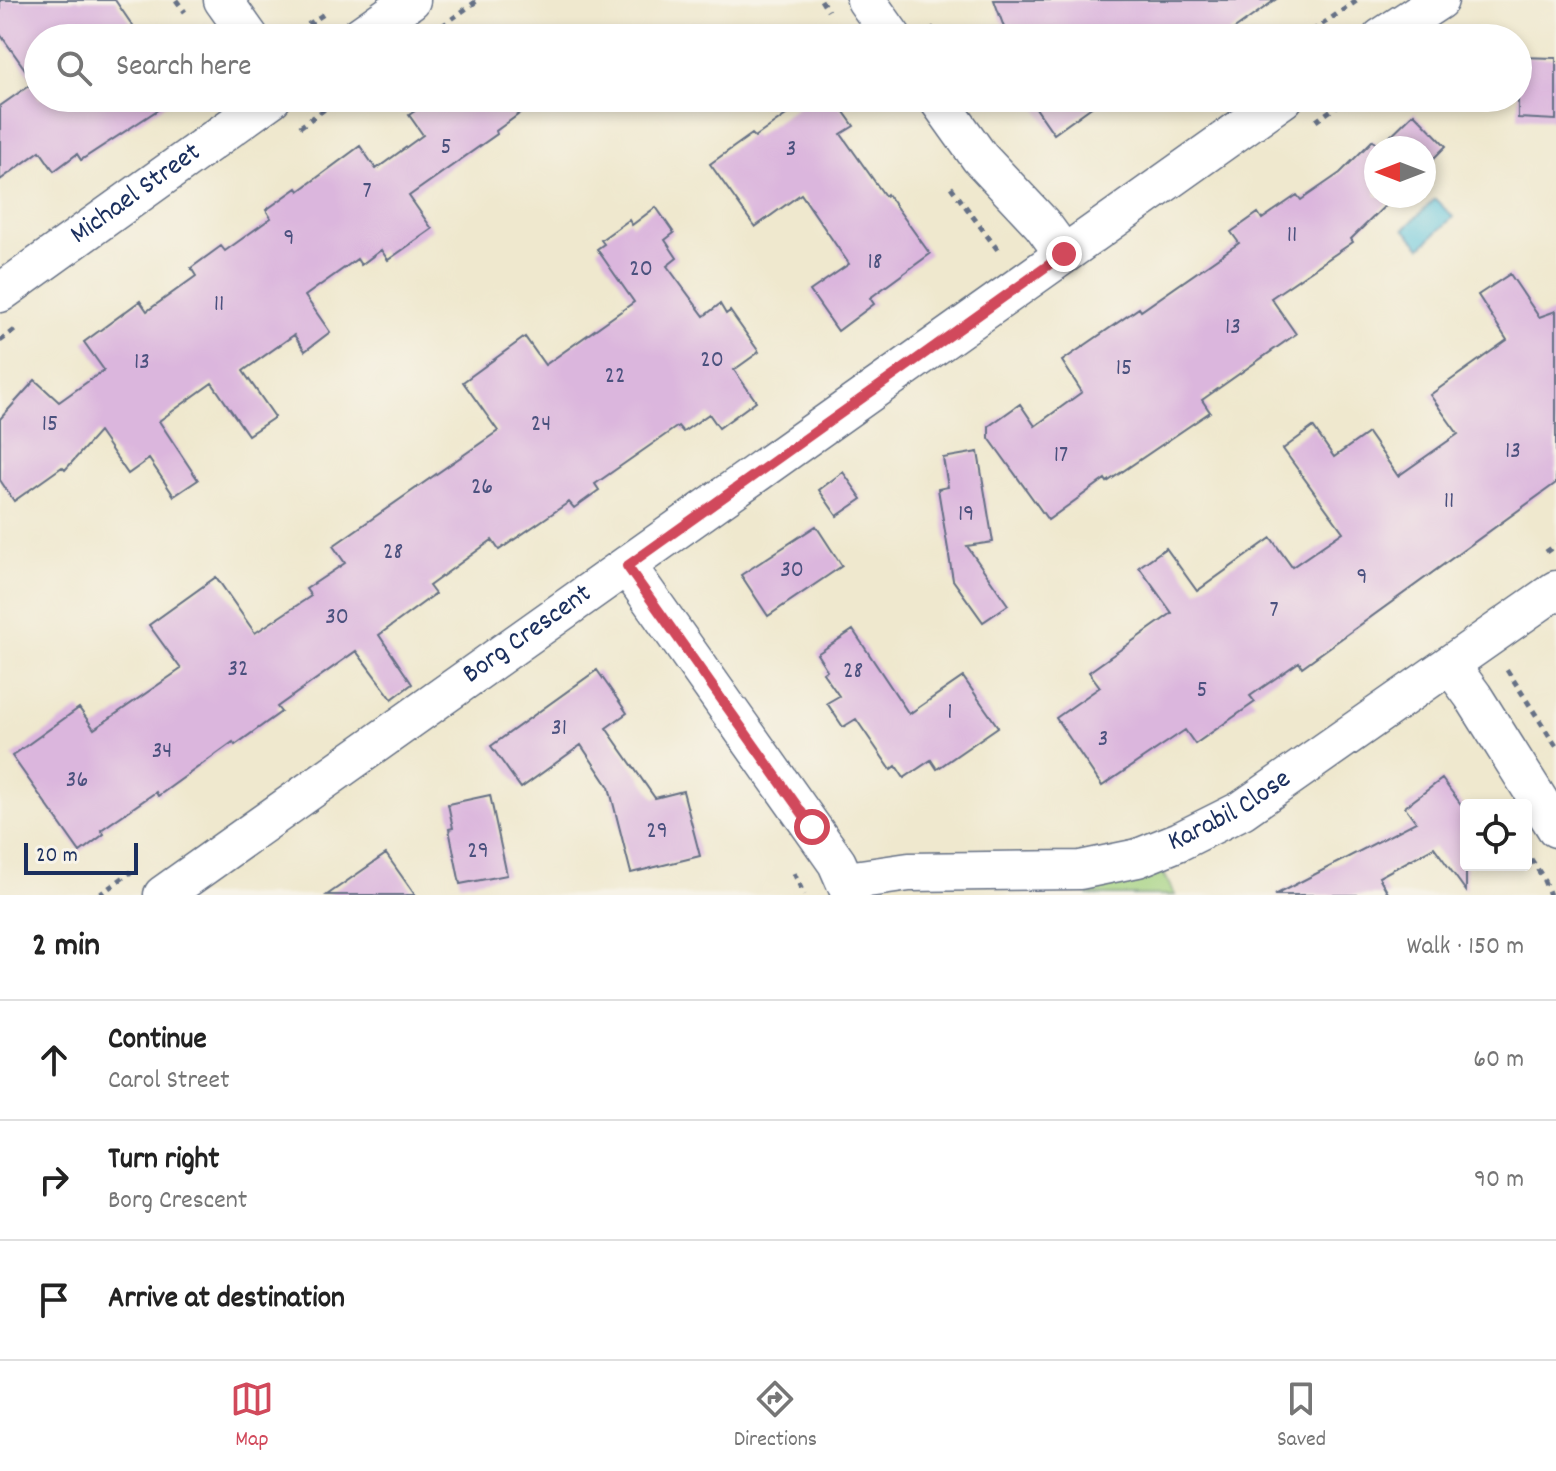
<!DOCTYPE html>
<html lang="en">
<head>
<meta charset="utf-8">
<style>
  :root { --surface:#fff; --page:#f6f6f6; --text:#222; --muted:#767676; --line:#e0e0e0; --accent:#d1495b }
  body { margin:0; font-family:Dekko,sans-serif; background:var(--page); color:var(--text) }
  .controls { position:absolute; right:24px; bottom:24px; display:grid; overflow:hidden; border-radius:8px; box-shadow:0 4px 12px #0003 }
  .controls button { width:72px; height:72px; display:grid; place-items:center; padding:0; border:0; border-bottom:2px solid var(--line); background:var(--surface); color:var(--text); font:40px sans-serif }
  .compass { position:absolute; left:1364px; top:136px; width:72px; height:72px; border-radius:50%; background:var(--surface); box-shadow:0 4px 12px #0003; rotate:270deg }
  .scale { position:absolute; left:24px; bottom:20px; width:114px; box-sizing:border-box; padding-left:8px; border:4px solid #1b2f5e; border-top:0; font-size:22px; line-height:28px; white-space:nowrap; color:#1b2f5e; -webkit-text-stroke:6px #f7f3e8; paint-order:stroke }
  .stop { position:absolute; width:24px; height:24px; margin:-18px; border:6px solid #d1495b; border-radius:50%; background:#fff }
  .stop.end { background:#d1495b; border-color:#fff; box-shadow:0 2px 8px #0008 }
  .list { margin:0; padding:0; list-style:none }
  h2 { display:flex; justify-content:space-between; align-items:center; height:104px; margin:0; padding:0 32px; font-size:34px }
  h2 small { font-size:26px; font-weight:400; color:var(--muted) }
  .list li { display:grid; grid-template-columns:52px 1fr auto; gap:24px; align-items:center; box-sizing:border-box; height:120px; padding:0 32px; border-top:2px solid var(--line) }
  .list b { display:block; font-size:30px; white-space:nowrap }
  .list p { margin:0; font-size:26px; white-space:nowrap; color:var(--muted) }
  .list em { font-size:26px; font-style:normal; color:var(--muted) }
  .icon { flex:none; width:44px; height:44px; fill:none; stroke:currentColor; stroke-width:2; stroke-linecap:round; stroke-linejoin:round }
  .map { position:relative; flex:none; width:1556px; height:895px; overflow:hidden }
  .search { position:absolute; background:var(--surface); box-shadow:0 4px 12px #0003; left:24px; right:24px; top:24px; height:88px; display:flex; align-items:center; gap:20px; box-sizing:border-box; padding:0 28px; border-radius:44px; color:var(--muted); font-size:30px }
  .sheet { height:464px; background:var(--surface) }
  nav { display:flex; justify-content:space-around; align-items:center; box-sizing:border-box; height:112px; border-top:2px solid var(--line); background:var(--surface); font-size:22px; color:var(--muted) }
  nav a { display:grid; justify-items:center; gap:4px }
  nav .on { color:var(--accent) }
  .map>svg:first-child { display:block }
  .green { fill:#a2d17f; stroke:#5e806e; stroke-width:2 }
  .water { fill:#5ec5dc; stroke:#3c7a9d; stroke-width:2 }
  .building { fill:#dbb6dd }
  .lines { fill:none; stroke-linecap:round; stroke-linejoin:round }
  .minor-casing { stroke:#657085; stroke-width:41 }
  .path { stroke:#657085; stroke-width:5; stroke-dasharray:6 6; stroke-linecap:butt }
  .minor { stroke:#fff; stroke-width:38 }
  .route { stroke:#d1495b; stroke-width:10 }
  .labels { text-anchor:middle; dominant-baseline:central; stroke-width:6; stroke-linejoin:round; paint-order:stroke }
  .number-label { font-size:24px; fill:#4b517e }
  .street-label { font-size:28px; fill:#1b2f5e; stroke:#f7f3e8 }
</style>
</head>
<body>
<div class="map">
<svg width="1556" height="895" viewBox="0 0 1556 895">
  <rect width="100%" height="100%" fill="#f7f3e8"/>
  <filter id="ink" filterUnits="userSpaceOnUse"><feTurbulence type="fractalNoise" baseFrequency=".0125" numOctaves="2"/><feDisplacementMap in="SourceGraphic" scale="16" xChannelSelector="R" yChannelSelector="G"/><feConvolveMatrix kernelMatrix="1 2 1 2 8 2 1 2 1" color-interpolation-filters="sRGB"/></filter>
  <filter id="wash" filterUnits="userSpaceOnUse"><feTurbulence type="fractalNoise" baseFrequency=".006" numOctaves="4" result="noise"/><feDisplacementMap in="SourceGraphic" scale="32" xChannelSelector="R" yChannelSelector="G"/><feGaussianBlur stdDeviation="1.8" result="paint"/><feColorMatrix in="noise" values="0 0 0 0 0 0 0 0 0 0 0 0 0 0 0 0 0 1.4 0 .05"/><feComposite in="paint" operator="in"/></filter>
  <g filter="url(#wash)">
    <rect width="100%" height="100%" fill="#efe8ce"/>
    <path class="green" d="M1153 853 1175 895H1088L1080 870Z"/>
    <path class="water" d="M1435 199 1453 217 1421 247 1404 229Z"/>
    <g id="blocks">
      <path class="building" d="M0 0H115L141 38H38V98H176L81 160 77 154 54 171 40 151 0 180V106L34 82 0 34Z
        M994 0H1275L1222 38H1008Z
        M1518 57 1556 58V120L1518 118Z
        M434 98H541L496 131 497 134 409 196 432 229 388 260 381 250 361 265 357 259 305 296 330 332 305 351 294 335 243 371 275 417 248 435 212 383 159 421 198 480 174 496 149 459 128 474 99 432 65 470 62 467 14 501 0 480V419L35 380 59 402 104 370 84 342 140 301 147 311 196 276 191 268 221 246 225 251 271 218 266 210 297 188 299 191 360 146 376 169 423 135 409 115Z
        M810 98H834L854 126 841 134 885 196 887 194 930 254 870 298 874 304 838 331 810 291 849 264 801 194 755 227 710 164 752 134 755 137Z
        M1029 98H1104L1054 134Z
        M1414 113 1446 146 1424 168V148H1376V196H1395L1351 239 1353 242 1271 298 1296 334 1202 400 1210 412 1107 482 1105 479 1048 520 989 438V426L1020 404 1035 426 1082 392 1062 361 1139 308 1141 311 1239 243 1231 232 1258 213 1262 219 1297 195 1301 200 1340 173 1373 140 1379 147Z
        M656 207 674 233 665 240 677 258 667 266 704 316 720 304 726 314 730 311 759 352 734 370 756 401 719 428 709 414 683 432 678 426 595 484 599 490 574 508 569 502 499 550 492 540 429 586 435 594 379 635 412 684 392 699 356 651 277 707 281 712 235 745 233 742 158 796 156 792 101 830 104 834 80 852 12 756 79 708 94 729 181 669 149 625 216 577 255 633 311 596 306 589 345 563 333 546 498 431 463 382 525 337 545 365 634 302 597 249 604 244 601 240 629 220 632 225Z
        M1510 274 1539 317 1556 311V483L1302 667 1299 662 1250 696 1255 702 1195 744 1185 730 1102 786 1056 718 1100 687 1089 672 1172 613 1139 567 1166 548 1197 591 1271 538 1292 567 1343 532 1283 449 1313 427 1334 457 1368 433 1398 476 1458 434 1430 395 1507 340 1478 295Z
        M978 452 993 542 967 546 1008 605 983 622 953 580 938 489 948 487 943 458Z
        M843 472 862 499 837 516 819 490Z
        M816 526 842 566 768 616 741 575Z
        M853 630 909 714 963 677 998 727 937 769 931 760 904 778 896 766 891 770 856 719 843 727 827 703 839 696 823 673 827 670 817 654Z
        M597 670 627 713 606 728 655 798 683 791 700 856 631 873 609 787 581 745 521 788 491 746Z
        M1442 779 1466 811V891L1434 847 1379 877 1389 895H1275L1416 822 1405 807Z
        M490 795 507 875 460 884 449 829 453 828 448 804Z
        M386 854 415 895H327Z"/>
    </g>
  </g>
  <g filter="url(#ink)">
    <use href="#blocks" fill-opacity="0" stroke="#657085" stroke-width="2"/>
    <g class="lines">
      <g class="minor-casing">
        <g id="minor">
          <path d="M223 0 250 38"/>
          <path d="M866 0 893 38"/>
          <path d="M357 38 411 0"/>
          <path d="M1381 38 1439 0"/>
          <path d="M937 98 980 158 1042 224 1064 254"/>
          <path id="s1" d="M0 293 272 98"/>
          <path d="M627 566 837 863 851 895"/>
          <path d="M1451 666 1473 696 1556 828"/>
          <path id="s2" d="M847 881 909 872 1080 870 1138 858 1180 841 1242 810 1556 590"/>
          <path id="s3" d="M163 895 1284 98"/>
        </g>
      </g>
      <path class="path" d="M176 0 185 12
        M821 0 828 11
        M442 26 478 0
        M931 27 939 38
        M288 38 327 12
        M1302 38 1358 0
        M888 98 901 117
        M1316 121 1348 98
        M300 127 340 98
        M951 187 1000 253
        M0 341 15 330
        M1546 552 1556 545
        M1507 670 1556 746
        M1531 859 1542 876 1550 895
        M794 873 804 895
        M99 895 131 872"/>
      <use href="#minor" class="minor"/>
    </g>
  </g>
  <g class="lines" filter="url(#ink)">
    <path class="route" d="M812 827 627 566 1064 254"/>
  </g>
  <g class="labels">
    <g class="number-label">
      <text x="446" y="148">5</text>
      <text x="791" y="150">3</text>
      <text x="367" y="192">7</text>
      <text x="1292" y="236">11</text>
      <text x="289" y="239">9</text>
      <text x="875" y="263">18</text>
      <text x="641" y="270">20</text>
      <text x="219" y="305">11</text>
      <text x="1233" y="328">13</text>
      <text x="712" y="361">20</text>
      <text x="142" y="363">13</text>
      <text x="1124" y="369">15</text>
      <text x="615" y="377">22</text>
      <text x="50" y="425">15</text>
      <text x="541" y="425">24</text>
      <text x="1513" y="452">13</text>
      <text x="1061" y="456">17</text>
      <text x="482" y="488">26</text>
      <text x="1449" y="502">11</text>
      <text x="966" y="515">19</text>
      <text x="393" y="553">28</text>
      <text x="792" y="571">30</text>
      <text x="1362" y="578">9</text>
      <text x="1274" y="611">7</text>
      <text x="337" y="618">30</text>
      <text x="238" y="670">32</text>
      <text x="853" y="672">28</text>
      <text x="1202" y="691">5</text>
      <text x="950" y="713">1</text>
      <text x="559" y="729">31</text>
      <text x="1103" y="740">3</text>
      <text x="162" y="752">34</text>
      <text x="77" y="781">36</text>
      <text x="657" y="832">29</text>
      <text x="478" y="852">29</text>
    </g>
    <g class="street-label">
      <text stroke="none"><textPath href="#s1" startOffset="168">Michael Street</textPath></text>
      <text stroke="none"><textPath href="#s3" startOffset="448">Borg Crescent</textPath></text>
      <text stroke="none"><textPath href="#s2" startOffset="396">Karabil Close</textPath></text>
    </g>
  </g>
</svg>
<div class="controls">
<button><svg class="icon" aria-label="locate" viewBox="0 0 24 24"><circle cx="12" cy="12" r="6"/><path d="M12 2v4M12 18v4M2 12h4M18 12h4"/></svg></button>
</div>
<svg class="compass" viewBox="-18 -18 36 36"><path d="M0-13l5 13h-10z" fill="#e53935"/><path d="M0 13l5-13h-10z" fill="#767676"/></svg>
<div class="scale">20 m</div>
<div class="stop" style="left:812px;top:827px"></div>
<div class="stop end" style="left:1064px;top:254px"></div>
<div class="search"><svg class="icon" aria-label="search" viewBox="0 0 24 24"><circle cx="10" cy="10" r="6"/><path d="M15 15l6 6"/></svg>Search here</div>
</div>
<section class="sheet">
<h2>2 min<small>Walk · 150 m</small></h2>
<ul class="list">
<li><svg class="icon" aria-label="ahead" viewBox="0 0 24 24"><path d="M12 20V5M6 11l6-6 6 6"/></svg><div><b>Continue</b><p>Carol Street</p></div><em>60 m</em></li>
<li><svg class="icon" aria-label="right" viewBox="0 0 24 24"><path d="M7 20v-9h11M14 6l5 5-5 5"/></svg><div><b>Turn right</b><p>Borg Crescent</p></div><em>90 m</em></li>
<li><svg class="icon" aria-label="arrive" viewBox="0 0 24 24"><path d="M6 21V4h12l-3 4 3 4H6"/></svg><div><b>Arrive at destination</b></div></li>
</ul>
</section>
<nav>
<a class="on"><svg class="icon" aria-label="map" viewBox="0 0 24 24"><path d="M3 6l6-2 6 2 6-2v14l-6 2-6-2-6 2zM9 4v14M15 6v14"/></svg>Map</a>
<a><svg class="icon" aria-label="directions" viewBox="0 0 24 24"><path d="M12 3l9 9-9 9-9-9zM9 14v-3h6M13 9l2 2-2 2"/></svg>Directions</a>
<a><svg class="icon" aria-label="saved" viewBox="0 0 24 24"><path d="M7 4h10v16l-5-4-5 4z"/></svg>Saved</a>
</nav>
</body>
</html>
